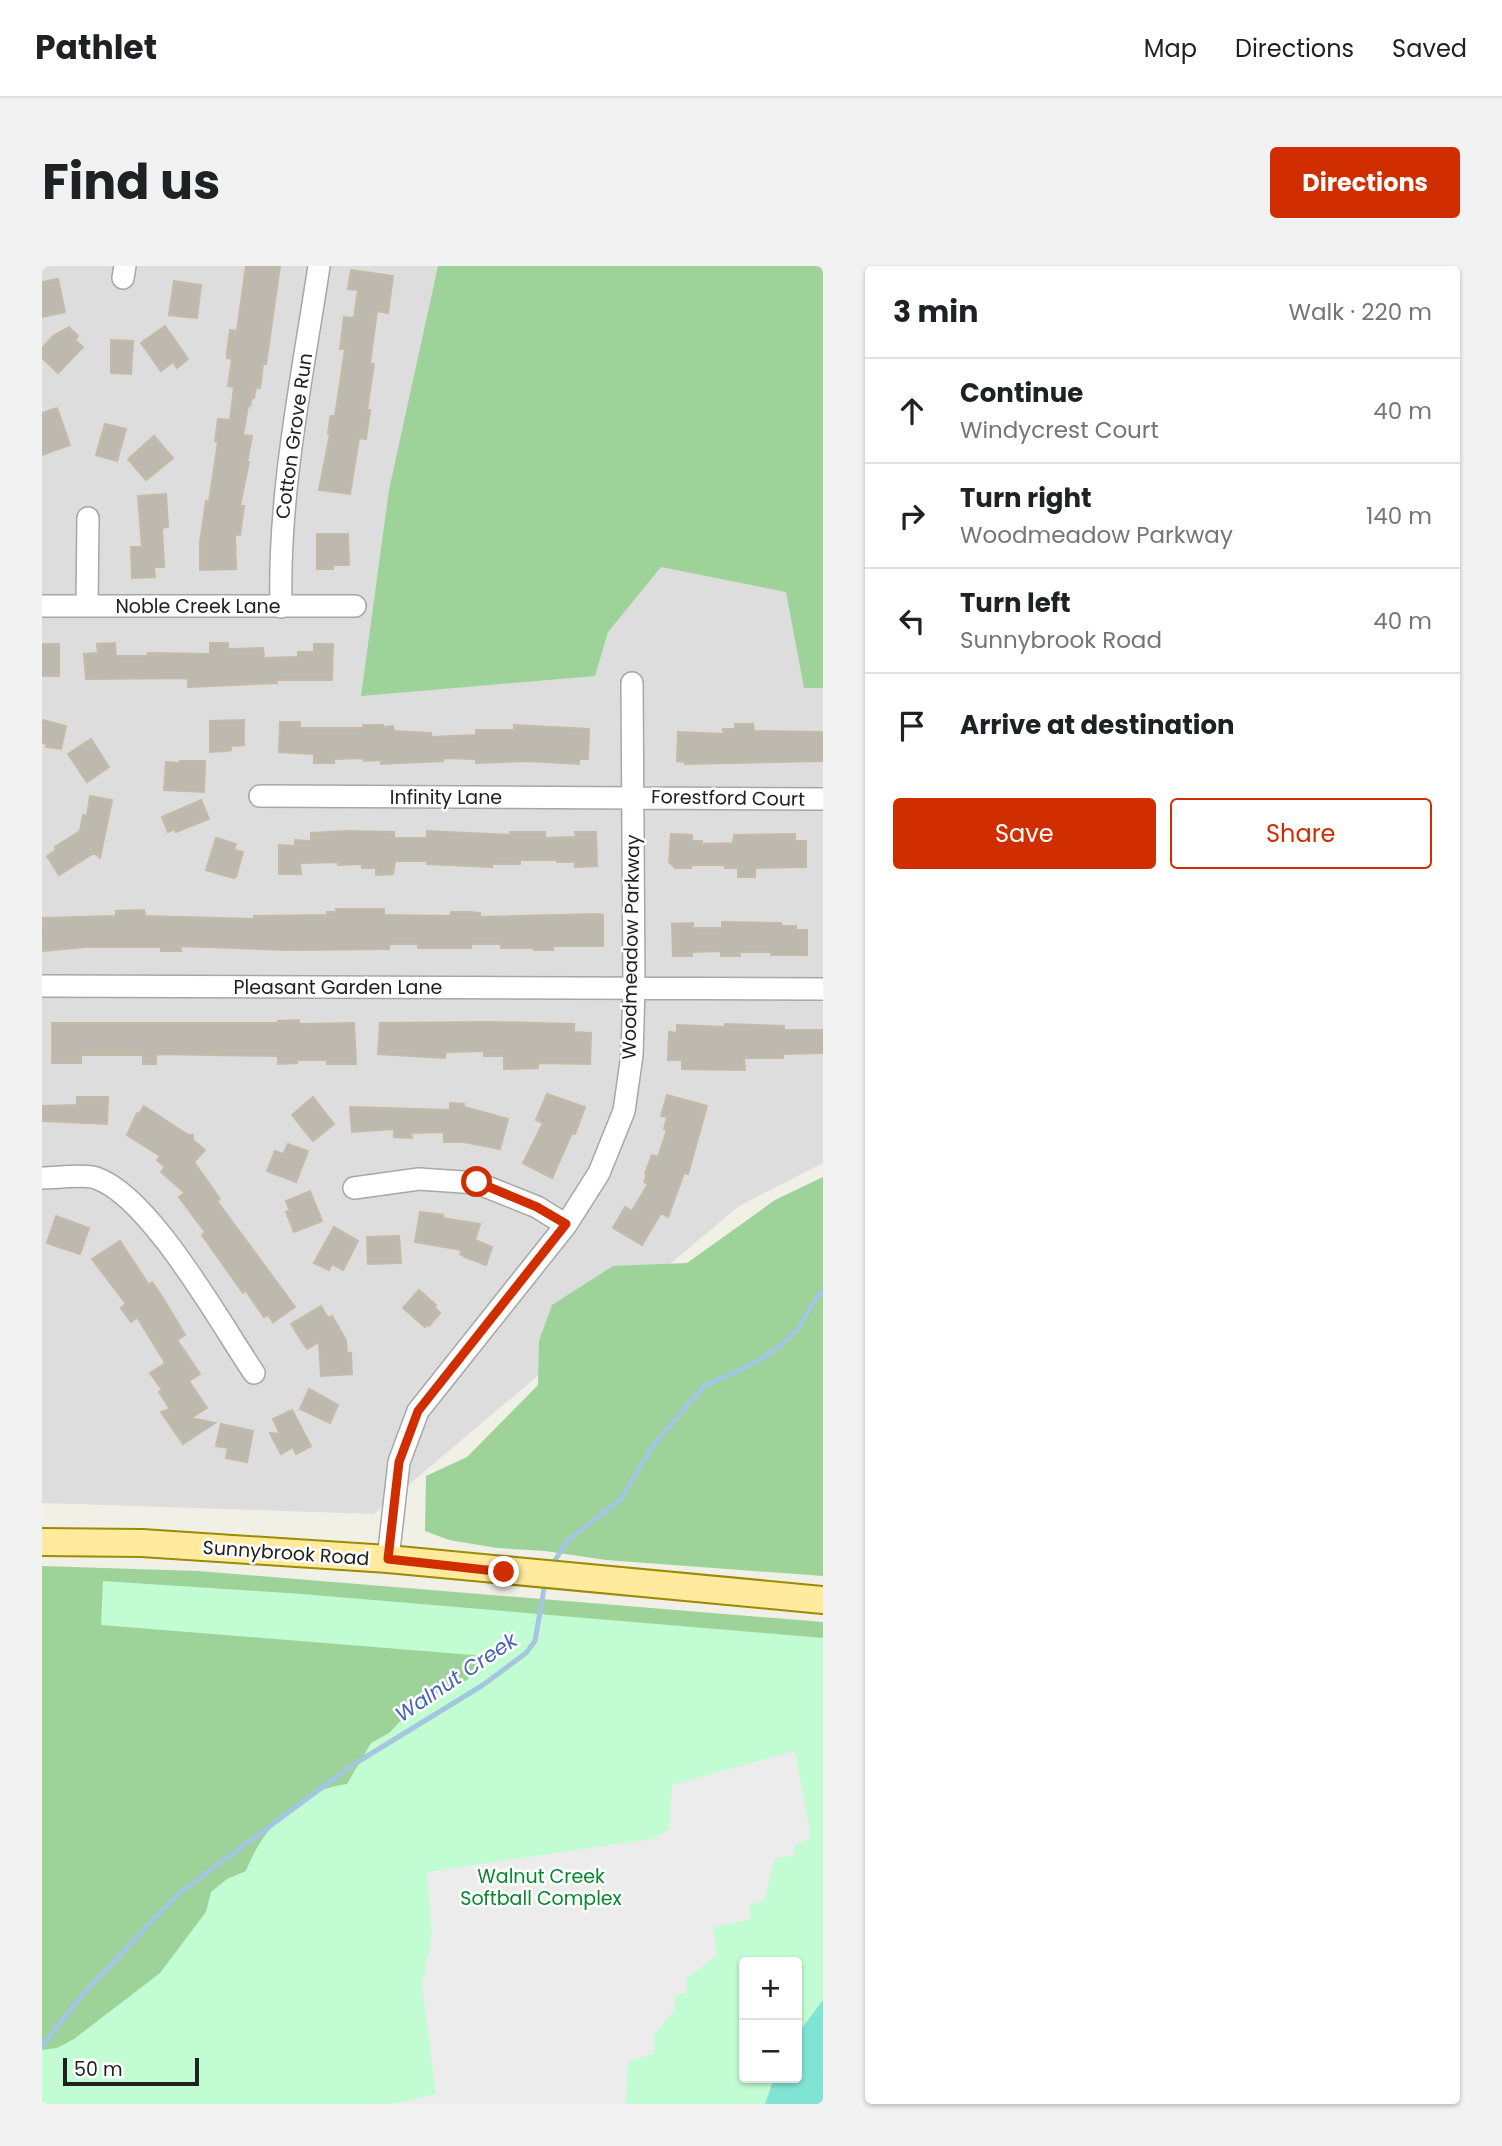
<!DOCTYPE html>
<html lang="en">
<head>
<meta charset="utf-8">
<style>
  :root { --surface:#fff; --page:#f2f2f2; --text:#202124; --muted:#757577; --line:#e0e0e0; --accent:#d02e00 }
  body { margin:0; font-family:Poppins,sans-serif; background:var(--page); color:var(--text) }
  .controls { position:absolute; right:21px; bottom:21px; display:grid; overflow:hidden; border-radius:7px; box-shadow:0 2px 5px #0004 }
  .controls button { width:63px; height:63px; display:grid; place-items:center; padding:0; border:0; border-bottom:2px solid var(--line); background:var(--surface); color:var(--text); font:35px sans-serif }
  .scale { position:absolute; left:21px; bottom:18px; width:136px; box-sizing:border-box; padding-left:7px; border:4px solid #202020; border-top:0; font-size:19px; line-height:24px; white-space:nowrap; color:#202020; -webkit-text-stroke:5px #fff; paint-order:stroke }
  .stop { position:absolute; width:21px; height:21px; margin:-16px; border:5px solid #d02e00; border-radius:50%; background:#fff }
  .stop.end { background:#d02e00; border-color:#fff; box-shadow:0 2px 7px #0008 }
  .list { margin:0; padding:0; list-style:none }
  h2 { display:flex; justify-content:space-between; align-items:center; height:91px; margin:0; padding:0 28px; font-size:30px }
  h2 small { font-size:23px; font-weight:400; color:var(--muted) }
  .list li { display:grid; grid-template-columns:46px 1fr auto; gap:21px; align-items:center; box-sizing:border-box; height:105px; padding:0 28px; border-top:2px solid var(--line) }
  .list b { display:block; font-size:26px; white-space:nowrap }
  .list p { margin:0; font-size:23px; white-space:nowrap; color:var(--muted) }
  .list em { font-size:23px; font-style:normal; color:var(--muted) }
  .actions { display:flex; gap:14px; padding:21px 28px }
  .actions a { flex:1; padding:16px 0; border:2px solid var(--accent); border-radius:7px; text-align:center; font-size:24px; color:var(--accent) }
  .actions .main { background:var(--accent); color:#fff }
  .icon { flex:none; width:38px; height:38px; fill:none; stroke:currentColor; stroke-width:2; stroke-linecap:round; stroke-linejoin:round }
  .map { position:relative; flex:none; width:781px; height:1838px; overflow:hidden; border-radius:7px }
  header { display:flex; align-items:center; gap:42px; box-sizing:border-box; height:98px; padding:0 35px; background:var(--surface); border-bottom:2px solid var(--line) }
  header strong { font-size:33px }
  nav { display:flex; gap:38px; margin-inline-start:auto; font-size:24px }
  .intro { display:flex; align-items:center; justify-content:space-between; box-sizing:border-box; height:168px; padding:0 42px }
  h1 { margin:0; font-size:49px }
  .button { padding:18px 32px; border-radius:7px; background:var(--accent); color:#fff; font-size:24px; font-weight:700 }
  main { display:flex; gap:42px; padding:0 42px }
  aside { flex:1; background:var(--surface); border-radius:7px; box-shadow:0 2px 5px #0004 }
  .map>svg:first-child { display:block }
  .residential { fill:#dedddd }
  .forest { fill:#9dd399 }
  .park { fill:#c2fcd3; fill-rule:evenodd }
  .pitch { fill:#80e4d4 }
  .parking { fill:#ececec }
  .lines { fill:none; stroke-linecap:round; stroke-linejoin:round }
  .stream { stroke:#a4c6e1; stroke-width:5 }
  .building { fill:#beb9af; stroke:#c4baa7; stroke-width:2 }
  .minor-casing { stroke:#a7a7a7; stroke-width:24 }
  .major-casing { stroke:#9c8b00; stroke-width:30 }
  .minor { stroke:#fff; stroke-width:21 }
  .major { stroke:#ffea9d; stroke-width:26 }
  .route { stroke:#d02e00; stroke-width:9 }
  .labels { text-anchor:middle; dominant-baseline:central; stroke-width:5; stroke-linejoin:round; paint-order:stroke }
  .street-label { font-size:19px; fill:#202020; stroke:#fff }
  .park-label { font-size:19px; fill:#06872d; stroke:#fff }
  .water-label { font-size:21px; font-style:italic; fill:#4665b6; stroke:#fff }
</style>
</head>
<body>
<header>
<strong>Pathlet</strong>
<nav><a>Map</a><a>Directions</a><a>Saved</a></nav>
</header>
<div class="intro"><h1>Find us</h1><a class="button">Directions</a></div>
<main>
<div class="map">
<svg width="781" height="1838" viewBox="0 0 781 1838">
  <rect width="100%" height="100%" fill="#f1f0e6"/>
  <path class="residential" d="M0 0H444L781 59V897L697 940 332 1248 0 1237Z"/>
  <path class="forest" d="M396 0H781V422H762L744 326 619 301 566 366 553 410 319 430 347 224Z
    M781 911V1310L564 1294 503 1285 455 1282 407 1274 383 1265 384 1210 425 1191 496 1119 497 1075 510 1039 571 1000 645 997 733 934Z
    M0 1300 156 1305 781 1356V1452L0 1838Z"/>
  <path class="park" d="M61 1315 260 1328 781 1372V1838H0V1784L15 1782 32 1773 118 1707 164 1646 169 1626 185 1613 204 1605C221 1561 257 1524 305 1518L329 1477 347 1467 376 1437 425 1414 443 1390 59 1359ZM702 1696H755V1812H702Z"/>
  <path class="pitch" d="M781 1734V1838H723L732 1812H755V1769Z"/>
  <path class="parking" d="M753 1485 769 1572 752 1579 753 1589 733 1593 722 1635 707 1638 709 1653 671 1661 675 1689 644 1713 645 1726 632 1730 633 1744 612 1769V1787L586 1796 584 1838H350L394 1828 380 1720 390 1669 385 1606 610 1573 627 1564 630 1519Z"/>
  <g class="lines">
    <path class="stream" d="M509 1301 525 1275 579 1233 610 1181 662 1120 716 1095 737 1081 755 1064 775 1031 781 1026
      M0 1780 41 1728 135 1629 309 1500 441 1419 484 1387 493 1375 503 1317"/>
  </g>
  <path class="building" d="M204 0H238L224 98H221L218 122 214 121 212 132H210L208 140H206L201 169 210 170 205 196H207L198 240H202L198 269 193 268 194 303 158 304V277L164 235 167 236 176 176 173 175 176 153 188 154 192 121 186 120 190 93 185 92V87L188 64 195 65Z
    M309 4 351 10 346 47 335 45 328 98H332L325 144H328L324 173 317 172 308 228 277 224 288 168H286L288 153 289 150H293L303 83H298L302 51 312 52 316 24 306 23Z
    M16 13 23 46 0 51V16Z
    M132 15 159 19 155 52 127 49Z
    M123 60 146 93 135 102 131 96 119 105 99 77Z
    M27 61 36 70 33 74 41 81 16 107 0 92V82L11 70Z
    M69 74 91 75 89 108 69 107Z
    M15 142 28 179 0 189V147Z
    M63 158 84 163 75 195 54 189Z
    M112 170 131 192 104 214 86 193Z
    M124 228 126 261 120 262 122 301H112L113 311 90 312 89 281H100L96 230Z
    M275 268H306L307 299H291V303H275Z
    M73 377 74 390H105L106 387 168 388V377H186V383L221 382 222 392 256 391V386H272V378H291L290 414H235V417L146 421V412L44 413 42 388 56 387 55 378Z
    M0 378H17V410H0Z
    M0 454 24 460 19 483 4 481 5 478 0 477Z
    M202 454V479L189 480V484L186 485 168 486V455Z
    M238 456H258V462H321V459H341V461L351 460 352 465 389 467V471L434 469V464H472V459L547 463 546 493H537V498L487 495 434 497V493L401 492V495L339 498V494L322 495V492L292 493V497H272V488L237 486Z
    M693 458H711L712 465 781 466V495L643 498V496L635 495 636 466 682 468 681 463H693Z
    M49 473 67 501 45 516 26 488Z
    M138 495H163L162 526 122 524 124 496 138 497Z
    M48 530 70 534 58 592 52 587 17 609 5 590 14 584 13 581 38 565 41 549 45 550Z
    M159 534 167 553 134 566 132 563 126 566 120 551Z
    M304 565 352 566V572H385V565L468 569V566H503V572L534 571 533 566H554L555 600 533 601V596H515V594H478V598H450V601L385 598V595H353L351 608 334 609V602H320V598L296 599V596L258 597 259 608H237V579L253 580V574L269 575V567Z
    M629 568 650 569V575H660V578L691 577 692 569 753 568V575H764V601L713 602V611H696V602H683V599H649V602H633L627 596Z
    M174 572 194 578 192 584 201 586 194 611 191 612 164 604Z
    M294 643H342V649L409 650V646H427L438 647V651L557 648 561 649V680H511V684H492V682H459V678H429V682H376V678H347V683L244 684 138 680 139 685H119V681H44L0 685 1 652 74 650V645L102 644 103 650 212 653V650L285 649V646H295Z
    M680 656 739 657V660H754V664H765V689H729V686H698V690H679V685L650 686V690H631L630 658 651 657V662H680Z
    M257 754V758L312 757 314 798H285V794H255V797L236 798V790L114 788V798H101V789H39V797H10V757H236V755Z
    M451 756 532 758V766L549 767 548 798 496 797V802L462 803V790H442V785L403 786V792L336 788 338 757Z
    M683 758 742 760V764H781V787L741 788V792H702L703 804 640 803V794H626L627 766 635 767V759L683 761Z
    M505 828 543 841 533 868 530 867 510 912 481 897 501 857 494 854Z
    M625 829 665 840 646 908 642 907 626 951 619 947 600 979 571 962 583 941 590 945 606 918 602 916 605 909 603 908 610 889 616 891 625 864 622 863 625 851 619 850Z
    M35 831H66L65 858 0 855V840L35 839Z
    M271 831 292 858 271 875 250 849Z
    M408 837 422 838V841L466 853 458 883 422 876H402V866L369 867 370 872 352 871V863L310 866 308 841 408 844Z
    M102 840 146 869H151V874L163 884 152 896 178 933 175 935 253 1041 231 1056 226 1049 222 1051 204 1025 201 1027 160 969 163 966 137 931 143 927 119 906 123 901 115 894 118 890 85 869 95 847 97 848Z
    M246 878 266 885 254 916 225 905 233 885 241 888Z
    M268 925 280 955 252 966 244 946 248 945 244 935Z
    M378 946 401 949V952L438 958 433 974 450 981 444 999 423 991 418 988 420 984 373 976Z
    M14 950 47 962 38 988 5 977Z
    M292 961 316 975 301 1004 290 998 287 1004 272 997Z
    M357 970 359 997 326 998 325 971Z
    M78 975 107 1019 110 1016 121 1032 143 1069 135 1074 158 1108 147 1115 165 1142 149 1152 173 1157 141 1178 119 1146 128 1143 117 1126 120 1124 108 1107 122 1098V1095L95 1051 89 1056 79 1042 84 1038 50 993Z
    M377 1024 394 1039 392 1041 398 1047 387 1060 385 1058 383 1061 361 1042Z
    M279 1040 286 1052 290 1050 304 1074 305 1087H309L310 1108 279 1110 277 1076 265 1083 249 1058Z
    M267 1123 296 1139 288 1157 258 1143Z
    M250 1144 269 1180 254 1188 251 1181 239 1188 228 1167 238 1168 231 1153Z
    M179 1158 211 1165 205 1196 184 1192 186 1182 174 1180Z"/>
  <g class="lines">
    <g class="minor-casing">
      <path id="minor" d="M81 12 83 0
        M0 340H313
        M45 340 46 252
        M239 341C236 226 260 113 277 0
        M218 530 781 533
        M0 720 781 723
        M0 912C14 912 42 908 54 912 108 930 179 1058 212 1107
        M312 922 377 913 435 917 495 941 524 959
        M346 1293 357 1196 376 1145 524 959 557 907 582 845 590 789 592 721 590 417"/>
    </g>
    <g class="major-casing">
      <path id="major" d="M0 1276 100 1277 346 1293 781 1334"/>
    </g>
    <use href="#minor" class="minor"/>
    <use href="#major" class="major"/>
  </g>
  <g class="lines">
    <path class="route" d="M435 916 495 941 524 958 376 1145 357 1196 346 1293 462 1306"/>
  </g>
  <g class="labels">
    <g class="street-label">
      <text transform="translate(252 170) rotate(-82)">Cotton Grove Run</text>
      <text x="156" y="340">Noble Creek Lane</text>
      <text x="404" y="531">Infinity Lane</text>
      <text transform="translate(686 532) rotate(1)">Forestford Court</text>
      <text transform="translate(589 681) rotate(-89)">Woodmeadow Parkway</text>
      <text x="296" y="721">Pleasant Garden Lane</text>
      <text transform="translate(244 1287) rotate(4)">Sunnybrook Road</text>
    </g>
    <g class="park-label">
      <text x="499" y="1610">Walnut Creek<tspan x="499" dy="22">Softball Complex</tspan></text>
    </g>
    <g class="water-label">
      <text transform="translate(414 1411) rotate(-34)">Walnut Creek</text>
    </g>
  </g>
</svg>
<div class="controls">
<button>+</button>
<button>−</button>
</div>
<div class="scale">50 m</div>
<div class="stop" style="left:435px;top:916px"></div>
<div class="stop end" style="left:462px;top:1306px"></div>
</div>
<aside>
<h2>3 min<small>Walk · 220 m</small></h2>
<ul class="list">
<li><svg class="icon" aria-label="ahead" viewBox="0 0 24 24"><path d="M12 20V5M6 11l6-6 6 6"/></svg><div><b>Continue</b><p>Windycrest Court</p></div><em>40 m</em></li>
<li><svg class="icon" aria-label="right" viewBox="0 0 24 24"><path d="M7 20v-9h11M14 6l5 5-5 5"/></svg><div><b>Turn right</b><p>Woodmeadow Parkway</p></div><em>140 m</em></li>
<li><svg class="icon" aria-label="left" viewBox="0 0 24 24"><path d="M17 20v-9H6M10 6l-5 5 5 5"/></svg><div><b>Turn left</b><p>Sunnybrook Road</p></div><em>40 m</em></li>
<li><svg class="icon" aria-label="arrive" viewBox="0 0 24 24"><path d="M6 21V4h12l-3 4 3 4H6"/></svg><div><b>Arrive at destination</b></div></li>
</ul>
<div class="actions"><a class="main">Save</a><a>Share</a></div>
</aside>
</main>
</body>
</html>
